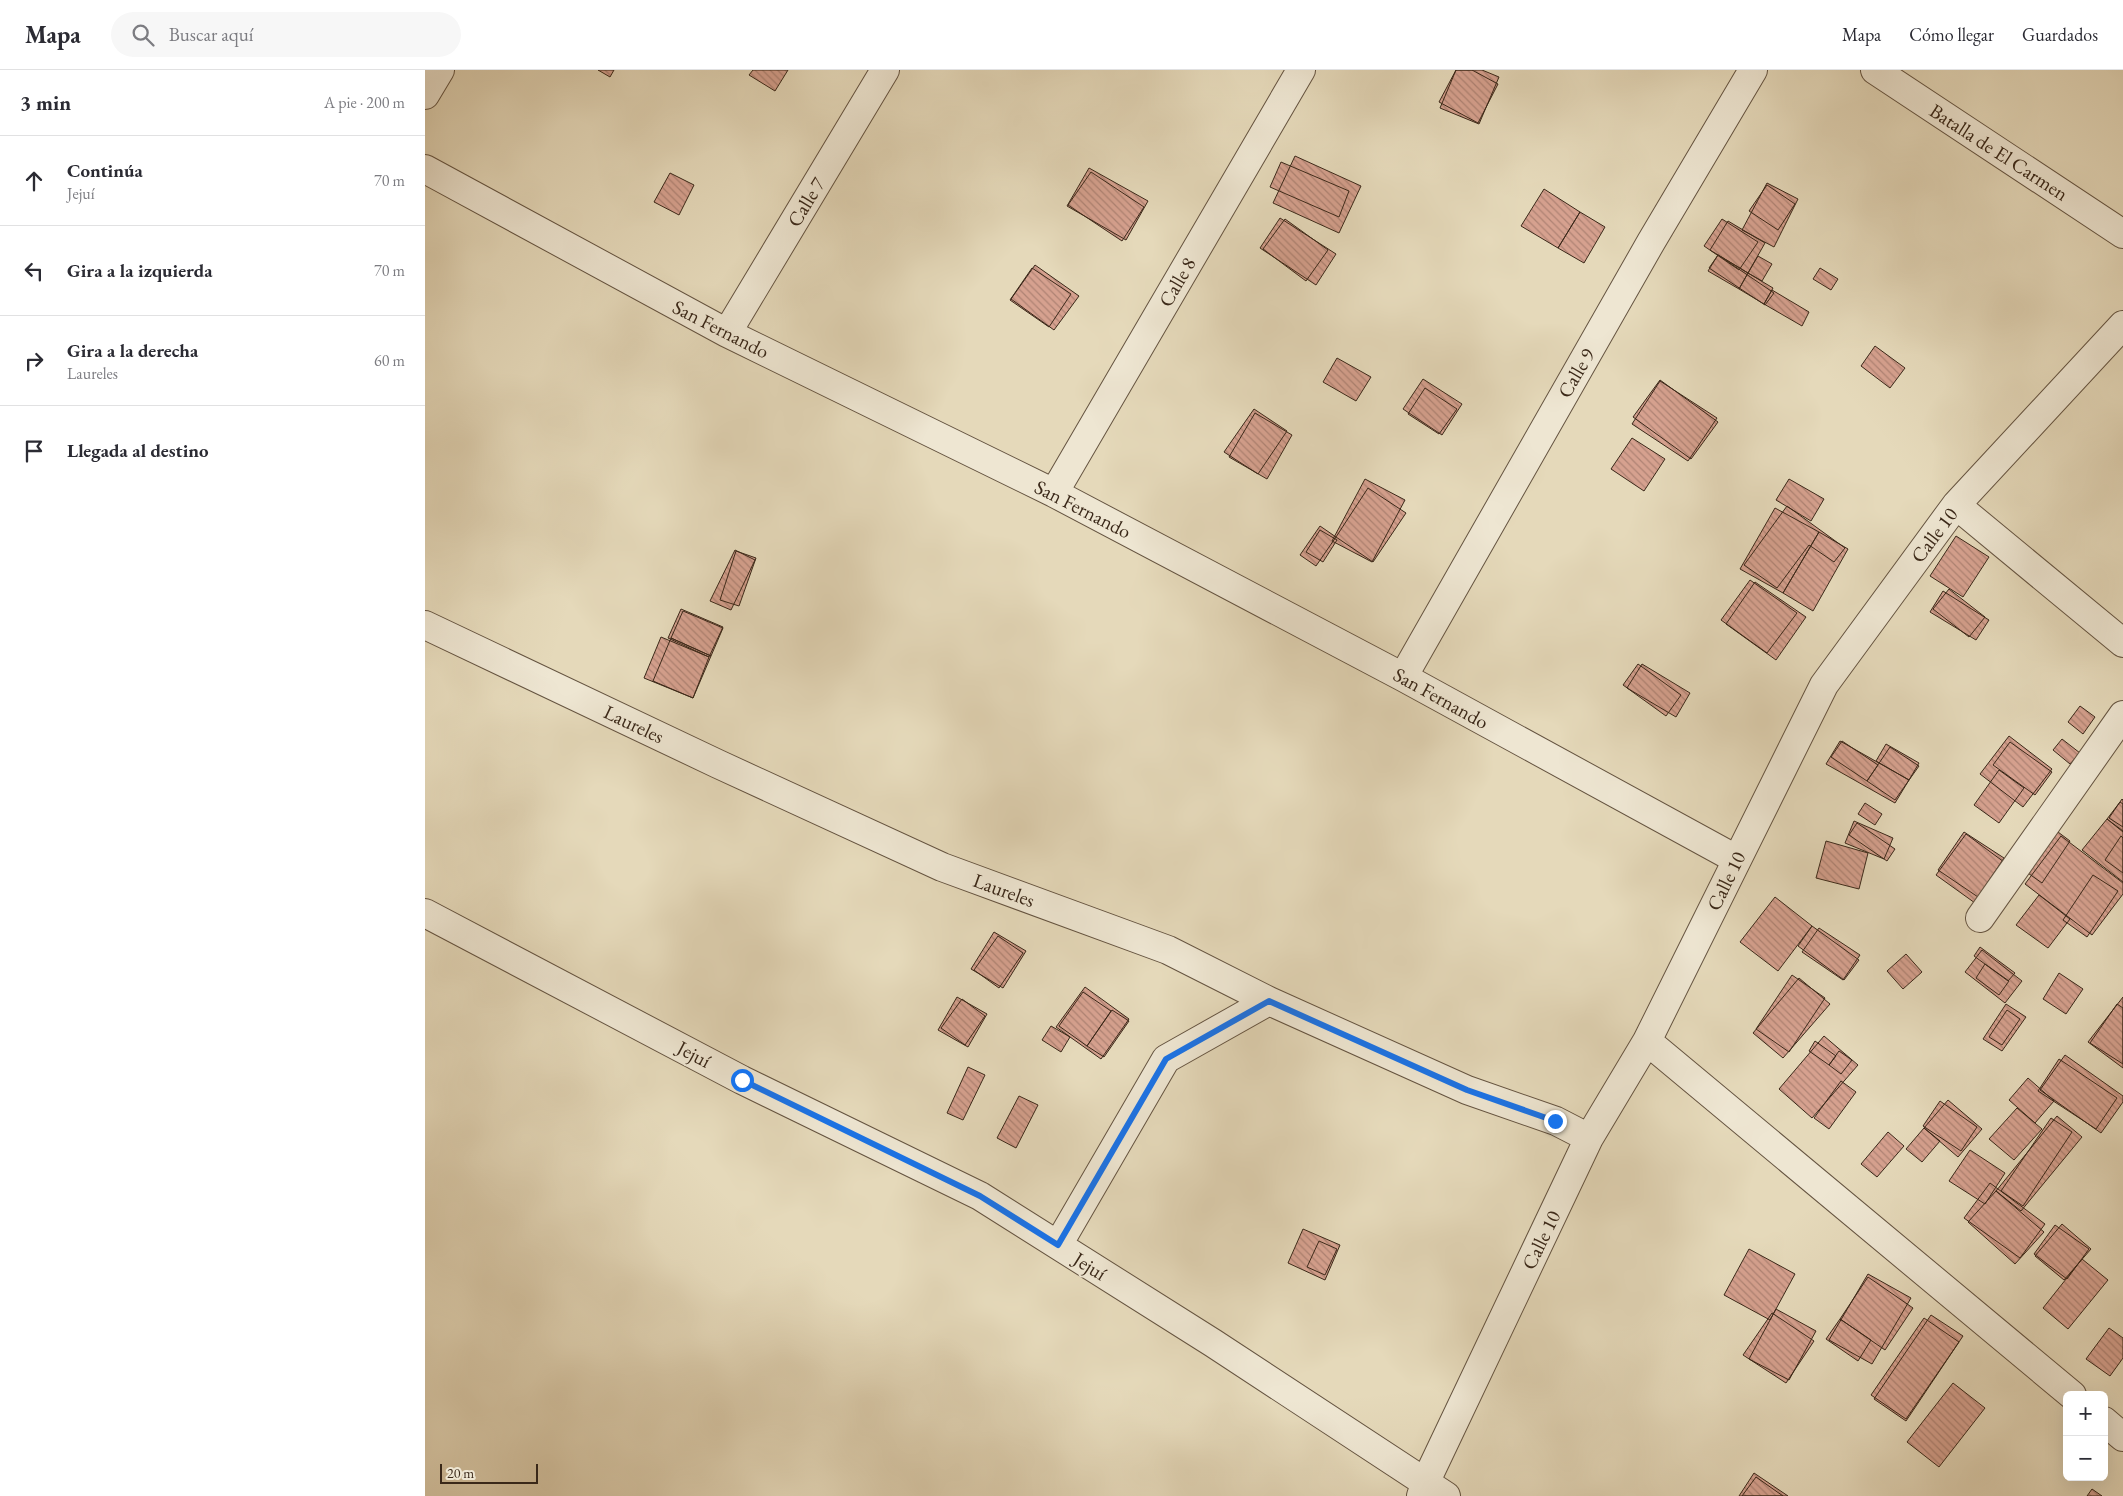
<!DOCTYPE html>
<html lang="es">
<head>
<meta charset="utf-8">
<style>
  :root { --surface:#fff; --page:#f7f7f7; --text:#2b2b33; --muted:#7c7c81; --line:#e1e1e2 }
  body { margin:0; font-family:"EB Garamond",serif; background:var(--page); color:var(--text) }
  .controls { position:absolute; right:15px; bottom:15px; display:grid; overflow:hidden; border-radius:8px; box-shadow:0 5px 20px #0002 }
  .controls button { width:45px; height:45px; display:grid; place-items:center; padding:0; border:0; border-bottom:1px solid var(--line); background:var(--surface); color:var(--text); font:25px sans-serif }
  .scale { position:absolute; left:15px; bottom:12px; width:98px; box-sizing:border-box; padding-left:5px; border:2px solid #3a2819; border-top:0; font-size:14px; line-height:18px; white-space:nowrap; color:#3a2819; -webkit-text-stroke:4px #eee6d2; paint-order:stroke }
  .stop { position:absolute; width:15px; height:15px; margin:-11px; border:4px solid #1a73e8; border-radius:50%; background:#fff }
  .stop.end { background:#1a73e8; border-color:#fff; box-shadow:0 1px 5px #0008 }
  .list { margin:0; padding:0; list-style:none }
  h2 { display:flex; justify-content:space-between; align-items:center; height:65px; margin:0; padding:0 20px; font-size:21px }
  h2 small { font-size:16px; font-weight:400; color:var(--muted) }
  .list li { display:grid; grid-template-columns:32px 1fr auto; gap:15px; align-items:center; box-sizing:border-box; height:90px; padding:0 20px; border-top:1px solid var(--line) }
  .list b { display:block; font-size:19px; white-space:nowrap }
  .list p { margin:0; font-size:16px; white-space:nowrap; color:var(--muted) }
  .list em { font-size:16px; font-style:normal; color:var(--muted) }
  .icon { flex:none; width:28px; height:28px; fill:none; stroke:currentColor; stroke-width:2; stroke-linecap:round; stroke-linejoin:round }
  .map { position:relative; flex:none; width:1698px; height:1426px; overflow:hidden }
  header { display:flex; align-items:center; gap:30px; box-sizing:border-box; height:70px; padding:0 25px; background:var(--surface); border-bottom:1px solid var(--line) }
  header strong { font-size:24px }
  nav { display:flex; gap:28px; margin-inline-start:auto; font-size:18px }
  .search { width:350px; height:45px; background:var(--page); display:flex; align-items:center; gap:12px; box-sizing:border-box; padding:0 18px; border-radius:28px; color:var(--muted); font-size:19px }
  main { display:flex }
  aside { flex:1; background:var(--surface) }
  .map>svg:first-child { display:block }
  .building { fill:url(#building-back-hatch); stroke:#3a2819 }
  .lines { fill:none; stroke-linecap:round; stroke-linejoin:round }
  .minor-casing { stroke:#655441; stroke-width:30 }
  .minor { stroke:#eee6d2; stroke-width:28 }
  .route { stroke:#1a73e8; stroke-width:6 }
  .labels { text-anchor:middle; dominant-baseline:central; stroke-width:4; stroke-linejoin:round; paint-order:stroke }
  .street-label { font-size:20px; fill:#3a2819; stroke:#eee6d2 }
</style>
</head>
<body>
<header>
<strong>Mapa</strong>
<div class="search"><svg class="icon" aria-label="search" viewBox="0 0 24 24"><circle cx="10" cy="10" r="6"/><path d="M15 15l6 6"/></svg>Buscar aquí</div>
<nav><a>Mapa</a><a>Cómo llegar</a><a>Guardados</a></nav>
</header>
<main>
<aside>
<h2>3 min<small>A pie · 200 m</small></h2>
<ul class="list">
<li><svg class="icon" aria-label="ahead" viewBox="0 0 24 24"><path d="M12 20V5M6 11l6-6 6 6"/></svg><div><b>Continúa</b><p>Jejuí</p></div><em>70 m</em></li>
<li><svg class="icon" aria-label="left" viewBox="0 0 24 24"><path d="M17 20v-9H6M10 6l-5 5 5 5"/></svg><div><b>Gira a la izquierda</b></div><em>70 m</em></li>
<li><svg class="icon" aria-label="right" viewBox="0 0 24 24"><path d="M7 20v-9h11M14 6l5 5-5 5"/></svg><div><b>Gira a la derecha</b><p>Laureles</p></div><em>60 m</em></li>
<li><svg class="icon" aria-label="arrive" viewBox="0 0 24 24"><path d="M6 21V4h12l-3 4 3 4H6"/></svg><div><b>Llegada al destino</b></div></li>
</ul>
</aside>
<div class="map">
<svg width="1698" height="1426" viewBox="0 0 1698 1426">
  <defs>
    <pattern id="building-back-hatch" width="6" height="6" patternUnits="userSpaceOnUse" patternTransform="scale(1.25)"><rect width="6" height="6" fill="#d6a18f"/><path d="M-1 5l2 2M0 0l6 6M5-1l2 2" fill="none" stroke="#af8374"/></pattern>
  </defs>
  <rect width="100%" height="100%" fill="#e5d9ba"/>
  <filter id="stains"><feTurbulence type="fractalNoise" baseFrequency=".004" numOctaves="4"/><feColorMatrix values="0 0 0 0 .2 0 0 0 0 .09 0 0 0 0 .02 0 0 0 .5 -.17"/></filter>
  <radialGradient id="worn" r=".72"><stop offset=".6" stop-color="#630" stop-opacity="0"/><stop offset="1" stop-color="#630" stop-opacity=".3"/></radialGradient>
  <path class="building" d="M173 0H189L185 7Z
    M328 0H363L350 21 324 5Z
    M1031 0H1047L1073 14 1053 53 1014 32Z
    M1031 0H1057L1074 7 1054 54 1015 38Z
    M870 86 936 116 914 163 848 133Z
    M856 92 924 121 914 147 845 117Z
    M664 98 723 131 701 170 642 136Z
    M666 102 719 137 697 171 643 135Z
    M245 103 269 115 254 145 229 132Z
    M1342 113 1373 129 1349 177 1317 160Z
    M1342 115 1370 134 1353 160 1324 141Z
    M1119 119 1155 142 1133 178 1096 156Z
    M1155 142 1180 157 1159 193 1133 178Z
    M855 148 911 184 891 215 835 178Z
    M860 149 903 180 881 211 838 179Z
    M1297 149 1333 172 1314 200 1279 176Z
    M1303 151 1340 173 1323 203 1285 180Z
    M1293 185 1323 203 1314 219 1283 201Z
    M1293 185 1349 223 1340 235 1284 198Z
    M1333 186 1347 194 1337 211 1323 203Z
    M610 195 654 226 629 260 586 229Z
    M607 198 646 224 624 257 585 230Z
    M1395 198 1413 209 1406 220 1388 209Z
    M1323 203 1348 218 1339 234 1314 219Z
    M1347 220 1384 242 1377 256 1339 234Z
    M1450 276 1480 298 1465 318 1436 296Z
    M912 288 946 307 931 331 898 312Z
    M998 309 1037 334 1017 365 978 339Z
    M1235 310 1293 352 1266 389 1208 347Z
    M1235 311 1292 348 1263 391 1207 354Z
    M1000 318 1032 339 1014 364 983 344Z
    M829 339 862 361 833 404 799 382Z
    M830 343 867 365 842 409 804 387Z
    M1207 368 1240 389 1219 421 1186 399Z
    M940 409 980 430 947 492 907 471Z
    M1364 409 1399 429 1386 451 1351 430Z
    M943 418 981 443 948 492 911 467Z
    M1362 436 1420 478 1409 492 1384 475 1352 518 1319 495Z
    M1350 438 1394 462 1358 523 1315 499Z
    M895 456 911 467 891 496 875 485Z
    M895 460 912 470 898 492 881 482Z
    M1394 462 1423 479 1388 541 1358 523Z
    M1531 466 1564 487 1538 527 1505 506Z
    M310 480 330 490 306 540 285 531Z
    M311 481 331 488 314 536 295 530Z
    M1325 510 1372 543 1342 583 1296 550Z
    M1330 512 1381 547 1351 590 1301 554Z
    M1524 519 1560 547 1544 567 1508 539Z
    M1518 521 1564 550 1551 570 1505 542Z
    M256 539 298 557 284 587 243 568Z
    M258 541 298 558 286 586 246 568Z
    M236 567 284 587 268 628 219 608Z
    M246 568 286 586 268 628 228 611Z
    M1213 594 1256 625 1241 646 1198 615Z
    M1217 594 1265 623 1251 647 1202 618Z
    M1655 636 1670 647 1658 664 1643 652Z
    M1584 666 1627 699 1598 737 1555 704Z
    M1637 669 1655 683 1645 694 1628 680Z
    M1415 671 1484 710 1470 733 1401 694Z
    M1417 671 1453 695 1442 711 1406 687Z
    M1585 672 1627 702 1610 725 1568 695Z
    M1461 674 1494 693 1484 710 1451 691Z
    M1465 677 1494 696 1470 730 1442 711Z
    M1574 700 1599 718 1574 753 1549 735Z
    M1697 729 1698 730V757L1684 748Z
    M1695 732 1698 734V762L1682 749Z
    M1440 733 1457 744 1450 755 1433 744Z
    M1682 749 1698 761V812L1657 780Z
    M1429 751 1468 768 1459 789 1420 773Z
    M1432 753 1470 779 1462 791 1424 765Z
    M1629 759 1645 771 1617 813 1600 801Z
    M1539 762 1579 788 1553 827 1513 800Z
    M1541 764 1579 792 1550 833 1511 805Z
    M1636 766 1698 813V824L1667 865 1600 814Z
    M1696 766 1698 768V803L1680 790Z
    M1401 771 1443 783 1434 819 1391 808Z
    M1668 805 1693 821 1662 867 1638 850Z
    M1614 825 1645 849 1623 878 1591 855Z
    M1350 827 1387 856 1353 901 1315 872Z
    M1387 856 1434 890 1419 910 1373 876Z
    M1394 858 1435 885 1418 910 1377 882Z
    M569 862 601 881 578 918 546 899Z
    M573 866 598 883 574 918 549 900Z
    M1555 877 1590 903 1583 911 1549 886Z
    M1557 880 1597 911 1580 933 1540 902Z
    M1481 884 1497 902 1478 919 1462 901Z
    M1560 894 1584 911 1574 925 1551 908Z
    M1634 903 1658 919 1641 944 1618 929Z
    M1367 905 1400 928 1364 982 1331 959Z
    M1374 908 1405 934 1358 988 1328 963Z
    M660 917 704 949 676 989 631 957Z
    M658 922 686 941 662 976 634 956Z
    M532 927 562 944 543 977 513 960Z
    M1698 927V998L1663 972Z
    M537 929 560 946 540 975 516 958Z
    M1581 934 1601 947 1577 981 1558 969Z
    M1692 934 1698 938V994L1665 973Z
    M687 940 704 951 679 987 662 976Z
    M1582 940 1595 949 1577 975 1564 967Z
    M626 956 645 967 636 982 617 970Z
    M1399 966 1433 995 1387 1048 1354 1019Z
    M1390 971 1411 986 1404 995 1384 981Z
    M1414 981 1427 990 1416 1004 1404 995Z
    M1640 985 1698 1026V1032L1676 1063 1615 1020Z
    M1634 989 1692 1028 1671 1059 1613 1021Z
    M543 997 560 1005 538 1050 522 1043Z
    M1603 1008 1629 1031 1610 1053 1584 1030Z
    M1416 1011 1431 1022 1404 1059 1389 1048Z
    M594 1026 613 1035 591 1078 572 1068Z
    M1523 1030 1557 1059 1533 1087 1499 1058Z
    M1515 1031 1552 1057 1536 1081 1498 1056Z
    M1592 1038 1617 1059 1589 1090 1564 1069Z
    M1632 1046 1657 1067 1596 1141 1571 1121Z
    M1626 1048 1647 1062 1598 1136 1576 1121Z
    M1499 1058 1515 1071 1497 1092 1481 1079Z
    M1463 1062 1479 1076 1452 1107 1436 1094Z
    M1545 1080 1580 1103 1560 1134 1524 1111Z
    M1565 1113 1620 1154 1595 1188 1539 1148Z
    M1571 1121 1619 1162 1590 1194 1543 1152Z
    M1637 1154 1666 1179 1639 1210 1610 1186Z
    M1630 1155 1664 1179 1642 1209 1609 1184Z
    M878 1159 915 1175 900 1210 863 1193Z
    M894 1171 912 1179 900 1205 882 1197Z
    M1324 1179 1370 1204 1345 1250 1299 1225Z
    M1657 1189 1683 1210 1643 1259 1618 1238Z
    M1443 1204 1486 1228 1447 1294 1404 1270Z
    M1443 1207 1488 1238 1460 1280 1415 1249Z
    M1351 1239 1391 1261 1364 1310 1324 1289Z
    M1347 1243 1389 1271 1361 1313 1318 1285Z
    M1506 1245 1538 1266 1481 1351 1449 1329Z
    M1499 1248 1534 1272 1481 1349 1446 1325Z
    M1415 1249 1446 1270 1433 1291 1401 1269Z
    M1684 1258 1698 1268V1288L1685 1306 1661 1289Z
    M1528 1313 1560 1338 1514 1397 1482 1372Z
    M1329 1403 1363 1426H1314Z
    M1331 1407 1358 1426H1317Z
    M1667 1419 1677 1426H1662Z"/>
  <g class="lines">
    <g class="minor-casing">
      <path id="minor" d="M1450 0 1698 164
        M0 25 15 0
        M0 99 302 263 629 423 978 607 1311 789
        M302 263 460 0
        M629 423 876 0
        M1531 435 1698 573
        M0 555 293 694 517 797 743 880 844 931 1042 1020 1131 1051 1164 1068
        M978 607 1226 172 1328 0
        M0 843 317 1010 555 1126 788 1273 1021 1426
        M1555 848 1698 645
        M1222 971 1647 1325
        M633 1175 741 989 844 931
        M1679 1351 1698 1367
        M996 1426 1001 1411 1164 1068 1222 971 1399 615 1531 435 1698 255"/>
    </g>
    <use href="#minor" class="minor"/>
  </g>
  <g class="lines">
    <path class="route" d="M317 1010 555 1126 633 1175 741 989 844 931 1042 1020 1130 1051"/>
  </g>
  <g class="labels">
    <g class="street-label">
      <text transform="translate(1574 82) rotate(33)">Batalla de El Carmen</text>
      <text transform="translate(381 132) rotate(-59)">Calle 7</text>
      <text transform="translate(752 212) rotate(-60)">Calle 8</text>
      <text transform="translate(296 259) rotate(27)">San Fernando</text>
      <text transform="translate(1151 303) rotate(-60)">Calle 9</text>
      <text transform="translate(658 439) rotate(27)">San Fernando</text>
      <text transform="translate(1509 465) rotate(-53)">Calle 10</text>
      <text transform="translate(1016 628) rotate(29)">San Fernando</text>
      <text transform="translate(209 654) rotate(25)">Laureles</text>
      <text transform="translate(1301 811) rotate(-64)">Calle 10</text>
      <text transform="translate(579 820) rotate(20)">Laureles</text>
      <text transform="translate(269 984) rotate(28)">Jejuí</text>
      <text transform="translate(1116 1170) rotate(-64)">Calle 10</text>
      <text transform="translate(665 1196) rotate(32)">Jejuí</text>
    </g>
  </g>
  <rect width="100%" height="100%" filter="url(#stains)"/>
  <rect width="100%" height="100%" fill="url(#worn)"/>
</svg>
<div class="controls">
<button>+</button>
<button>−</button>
</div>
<div class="scale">20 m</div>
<div class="stop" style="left:317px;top:1010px"></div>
<div class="stop end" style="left:1130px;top:1051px"></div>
</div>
</main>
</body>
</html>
